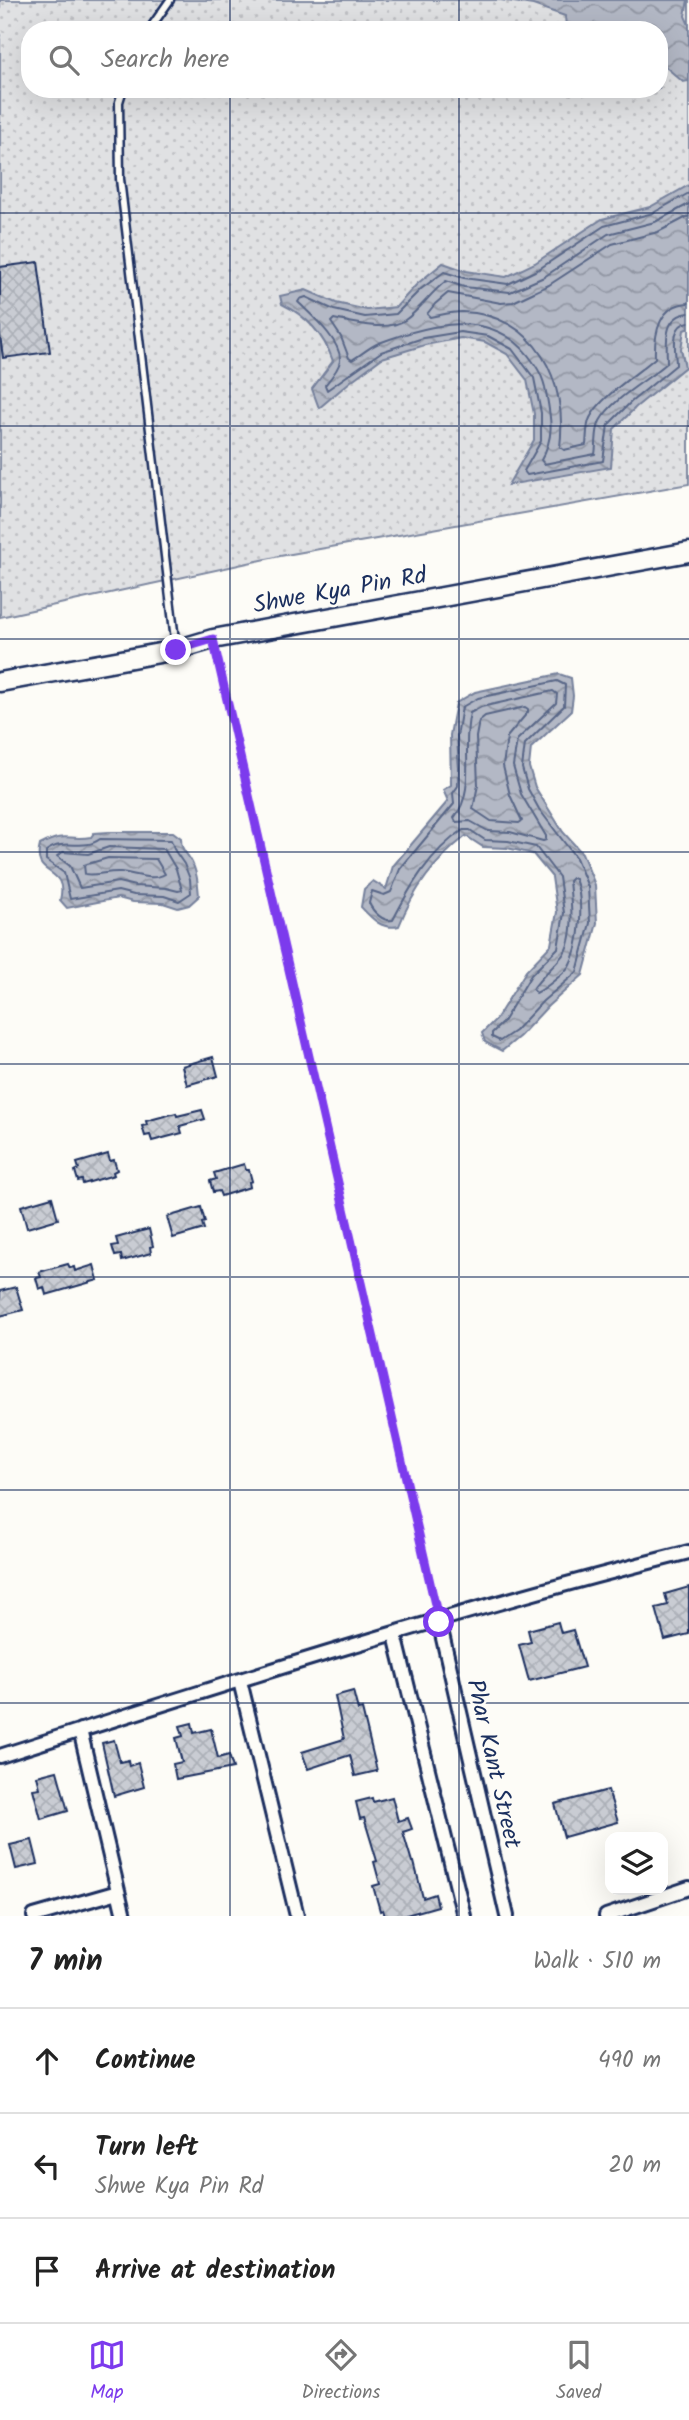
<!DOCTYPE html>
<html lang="en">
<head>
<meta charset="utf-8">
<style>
  :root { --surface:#fff; --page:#f2f2f2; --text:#222; --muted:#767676; --line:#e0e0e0; --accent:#7c3aed }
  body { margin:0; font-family:Kalam,sans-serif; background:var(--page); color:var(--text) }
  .controls { position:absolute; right:21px; bottom:21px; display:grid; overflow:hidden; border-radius:14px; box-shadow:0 7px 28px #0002 }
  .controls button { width:63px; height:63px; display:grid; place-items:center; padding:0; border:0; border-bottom:2px solid var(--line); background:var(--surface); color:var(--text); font:35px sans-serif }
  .stop { position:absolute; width:21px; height:21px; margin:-16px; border:5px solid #7c3aed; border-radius:50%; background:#fff }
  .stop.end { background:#7c3aed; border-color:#fff; box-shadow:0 2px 7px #0008 }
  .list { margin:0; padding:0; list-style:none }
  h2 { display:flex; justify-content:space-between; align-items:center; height:91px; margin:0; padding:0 28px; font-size:30px }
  h2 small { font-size:23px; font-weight:400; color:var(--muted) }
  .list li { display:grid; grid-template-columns:46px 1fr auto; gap:21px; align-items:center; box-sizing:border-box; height:105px; padding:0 28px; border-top:2px solid var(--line) }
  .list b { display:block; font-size:26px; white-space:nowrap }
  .list p { margin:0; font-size:23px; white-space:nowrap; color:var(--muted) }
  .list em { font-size:23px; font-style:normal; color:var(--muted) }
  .icon { flex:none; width:38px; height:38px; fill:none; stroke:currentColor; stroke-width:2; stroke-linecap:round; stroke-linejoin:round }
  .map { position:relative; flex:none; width:689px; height:1916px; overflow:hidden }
  .search { position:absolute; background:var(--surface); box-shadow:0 7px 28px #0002; left:21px; right:21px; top:21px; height:77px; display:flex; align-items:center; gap:18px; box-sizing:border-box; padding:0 24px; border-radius:28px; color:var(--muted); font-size:26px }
  .sheet { height:406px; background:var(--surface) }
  nav { display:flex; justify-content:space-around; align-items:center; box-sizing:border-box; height:98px; border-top:2px solid var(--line); background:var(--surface); font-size:19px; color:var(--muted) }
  nav a { display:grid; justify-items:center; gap:4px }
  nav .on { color:var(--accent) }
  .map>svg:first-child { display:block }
  .grass { fill:url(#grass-dots); stroke:#7e88a0; stroke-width:2; fill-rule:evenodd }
  .water { fill:url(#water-waves); stroke:#76819c; stroke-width:2 }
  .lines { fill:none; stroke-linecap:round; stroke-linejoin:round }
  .shore { stroke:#586687; stroke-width:2 }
  .building { fill:url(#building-cross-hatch); stroke:#1b2f5e; stroke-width:2 }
  .lane-casing { stroke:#1b2f5e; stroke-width:11 }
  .street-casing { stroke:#1b2f5e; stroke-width:18 }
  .secondary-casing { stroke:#1b2f5e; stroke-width:23 }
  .path { stroke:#1b2f5e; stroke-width:2.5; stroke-dasharray:5 5; stroke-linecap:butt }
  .lane { stroke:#fdfcf7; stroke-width:6 }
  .street { stroke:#fdfcf7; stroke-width:12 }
  .secondary { stroke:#fdfcf7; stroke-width:18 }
  .route { stroke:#7c3aed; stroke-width:9 }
  .grid { fill:none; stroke:#1b2f5e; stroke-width:2; stroke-opacity:0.55 }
  .labels { text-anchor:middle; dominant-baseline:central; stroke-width:5; stroke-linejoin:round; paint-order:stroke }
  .street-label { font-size:24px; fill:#1b2f5e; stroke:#fdfcf7 }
</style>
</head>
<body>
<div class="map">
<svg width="689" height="1916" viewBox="0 0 689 1916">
  <defs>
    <pattern id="grass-dots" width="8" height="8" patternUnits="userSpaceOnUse" patternTransform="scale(1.75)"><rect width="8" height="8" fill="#e0e1e3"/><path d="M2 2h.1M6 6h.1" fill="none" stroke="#c0c1c5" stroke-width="1.8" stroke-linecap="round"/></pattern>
    <pattern id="water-waves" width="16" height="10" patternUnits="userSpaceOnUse" patternTransform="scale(1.75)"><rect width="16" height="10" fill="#b3b8c5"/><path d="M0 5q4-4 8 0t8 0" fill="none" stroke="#9196a3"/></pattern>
    <pattern id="building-cross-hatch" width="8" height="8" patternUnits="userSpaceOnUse" patternTransform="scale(1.75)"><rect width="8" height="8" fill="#c9ccd3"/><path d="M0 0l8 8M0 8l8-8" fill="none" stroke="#acb0b8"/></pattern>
  </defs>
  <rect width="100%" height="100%" fill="#fdfcf7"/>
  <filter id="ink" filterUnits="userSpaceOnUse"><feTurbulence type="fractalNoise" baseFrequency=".0143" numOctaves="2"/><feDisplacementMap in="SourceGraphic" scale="14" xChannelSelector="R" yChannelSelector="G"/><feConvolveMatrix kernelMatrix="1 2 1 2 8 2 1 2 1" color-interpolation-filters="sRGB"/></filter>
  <g filter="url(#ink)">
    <path class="grass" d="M0 0H689V484L280 556 0 617ZM30 30H659V89H30Z"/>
    <path class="water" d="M501 0H688L685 16 689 25V81L683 82 659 61V30H563L566 27 565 16 533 5Z
      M689 185V328L684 330 681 349 685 367 636 407 614 429 611 467 508 485 534 440V414L527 380 507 354 485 342 461 338 425 345 382 358 351 381 319 408 312 389 333 361C324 335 307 316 282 304L280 296 306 290 336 303 367 310 396 307 417 284 443 263 466 271 506 277 535 263 602 219 650 207Z
      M559 674 571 678 573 696 571 711 531 748 529 767 535 787 563 832 582 853 595 885 597 923 583 975 548 1006 520 1036 502 1051 485 1042 482 1033 497 1018 526 971 551 945 557 912 552 877 533 854 507 848 483 847 466 836C435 860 413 890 399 926 382 930 372 919 361 907L364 889 373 881 386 889 393 866 448 801 443 790 451 785 450 735 456 703 475 692Z
      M109 832H173L181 838C181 850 185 851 190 859 197 870 198 884 199 896L189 905 178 908 163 903 133 902 118 898 67 908 60 900C69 865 31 879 40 845 66 831 67 841 91 837L94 833Z"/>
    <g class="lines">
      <path class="shore" d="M689 193 653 213 604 226 539 269 508 284 464 278 444 272 421 289 396 314 365 317 334 310 306 297 300 299 298 302C310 314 342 341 340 361 339 369 330 379 325 385L327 390 381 352 423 338 460 332 488 336 512 349 534 378 541 413V441L524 471 527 475 603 461 608 425 631 402 676 365C676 351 669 325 689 322
        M689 204 655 222 608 234 544 277 510 292 464 287 446 281C430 293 420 310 405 320 388 332 353 323 334 319L331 322 341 337 349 358 352 360C361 355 369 347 379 343 427 325 490 307 528 355 538 368 543 376 546 392 551 419 555 436 541 460L544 464 595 454C597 444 595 431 600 421 612 399 648 380 667 363 667 344 662 316 689 313
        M689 216 658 232 612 244 549 285 513 302 501 303 448 293 435 304 427 314 430 317C441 315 452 312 462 312 536 314 568 381 560 447L564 450 586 445C587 437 586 426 590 418 600 397 637 374 655 358 654 334 659 304 689 303
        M557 681 565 685 564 706 525 744 522 768 528 789 539 809 576 858 588 887 590 923 577 972 543 1001 515 1031 500 1041 492 1037V1033L503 1022 531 975 558 948 564 913 559 877 536 847 508 841 485 840 470 830H463C430 852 411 885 393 920 383 922 373 912 369 903L372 891 384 895 391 892 400 869 454 804 453 793 458 786 459 768 457 736 462 707 478 698Z
        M553 691 557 694 556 703 517 740 513 766 521 794 546 836V840L543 841 510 832 488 831 470 821 456 822 454 818C477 790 461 747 470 713L481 707Z
        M525 707 528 709V712L507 737 503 766 510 795 522 821 519 823 491 821 473 809 478 785 476 737 479 721 485 716Z
        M100 839 171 840 175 851 184 864 190 879 191 893 179 901 164 896 134 895 118 891 70 899 64 873 46 860V851C65 837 83 852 100 839Z
        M109 847 164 849 176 869 182 890 178 891 166 888 135 886 118 882 80 888 70 866 57 856 63 852 88 854Z
        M108 858 156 859 165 874C152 882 134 873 120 872 108 871 96 876 85 874L84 865Z
        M572 878 575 879C584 900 581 945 569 966 565 973 543 990 536 993L533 989C541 976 553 968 562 956 576 939 571 901 569 881Z"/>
    </g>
    <path class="building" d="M38 262 50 352 3 358 0 335V267Z
      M213 1057 218 1076 187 1085 182 1066Z
      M202 1110 205 1119 180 1126 182 1133 152 1141 150 1135 145 1136 142 1126 147 1125 146 1121 176 1113 177 1116Z
      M108 1154 110 1161 114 1160 117 1170 113 1172 114 1175 83 1184 82 1180 78 1181 75 1171 79 1169 77 1163Z
      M244 1164 246 1170H249L252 1181 249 1182 250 1187 221 1196 219 1191 213 1192 210 1181 216 1179 214 1173Z
      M52 1197 58 1219 27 1228 21 1206Z
      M201 1207 205 1222 202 1223 204 1229 173 1238 167 1217Z
      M149 1229 153 1246 150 1247 151 1253 122 1261 121 1255 115 1256 112 1246 118 1245 116 1238Z
      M68 1264 70 1268 74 1267 75 1271 94 1265 98 1280 46 1295 44 1287 39 1289 36 1278 41 1277 39 1272Z
      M16 1287 23 1310 0 1316V1291Z
      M689 1587V1634L665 1640 656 1608 668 1605 665 1594Z
      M558 1622 561 1633 573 1630 584 1667 529 1681 519 1645 531 1642 528 1630Z
      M353 1691 358 1710 362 1709 377 1771 355 1776 350 1755 308 1769 302 1752 344 1739 335 1696Z
      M192 1723 194 1733 211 1729 218 1758 229 1755 233 1768 176 1779 173 1764 182 1762 176 1738 183 1736 180 1726Z
      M114 1740 120 1762 128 1760 129 1766 138 1763 144 1787 114 1796 102 1743Z
      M57 1771 68 1811 41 1819 33 1789 40 1788 37 1776Z
      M608 1790 618 1822 564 1837 555 1804Z
      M392 1797 398 1821 408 1818 412 1829 403 1832 412 1862H414L423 1898 435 1894 438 1906 403 1916H385L383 1910 380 1911 373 1886 380 1884 374 1862 377 1861 364 1818 360 1819 356 1802 372 1798 373 1802Z
      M32 1840 38 1864 16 1869 10 1845Z"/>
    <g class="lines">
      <g class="lane-casing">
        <path id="lane" d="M149 30 170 0
          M123 89 119 102 120 179 176 648"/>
      </g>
      <g class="street-casing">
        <path id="street" d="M439 1621 507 1916
          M395 1635 464 1916
          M240 1681 297 1916
          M80 1730 124 1916
          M0 1756C228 1683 457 1610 689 1552
          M34 1916 118 1892
          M606 1916 689 1888"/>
      </g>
      <g class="secondary-casing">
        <path id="secondary" d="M0 682 176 650 213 639 689 552"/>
      </g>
      <path class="path" d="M216 652 436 1608"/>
      <use href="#lane" class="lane"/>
      <use href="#street" class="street"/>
      <use href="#secondary" class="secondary"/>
    </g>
  </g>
  <g class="lines" filter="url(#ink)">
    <path class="route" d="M176 650 213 639 439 1622"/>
  </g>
  <path class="grid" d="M230 0V30M459 0V30M230 89V1916M459 89V1916M0 213H689M0 426H689M0 639H689M0 852H689M0 1064H689M0 1277H689M0 1490H689M0 1703H689"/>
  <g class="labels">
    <g class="street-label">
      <text transform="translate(340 591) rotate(-10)">Shwe Kya Pin Rd</text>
      <text transform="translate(493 1764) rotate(77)">Phar Kant Street</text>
    </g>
  </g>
</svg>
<div class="controls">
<button><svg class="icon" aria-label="layers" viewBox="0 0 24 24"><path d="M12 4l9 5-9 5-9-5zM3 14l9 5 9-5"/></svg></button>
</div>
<div class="stop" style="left:439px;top:1622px"></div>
<div class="stop end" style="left:176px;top:650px"></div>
<div class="search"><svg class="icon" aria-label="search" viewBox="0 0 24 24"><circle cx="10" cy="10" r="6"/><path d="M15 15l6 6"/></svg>Search here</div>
</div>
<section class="sheet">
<h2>7 min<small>Walk · 510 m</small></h2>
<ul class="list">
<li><svg class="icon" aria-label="ahead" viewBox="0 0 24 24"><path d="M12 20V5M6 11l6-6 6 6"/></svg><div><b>Continue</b></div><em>490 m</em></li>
<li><svg class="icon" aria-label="left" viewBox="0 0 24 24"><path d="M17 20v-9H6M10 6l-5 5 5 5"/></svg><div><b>Turn left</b><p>Shwe Kya Pin Rd</p></div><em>20 m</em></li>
<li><svg class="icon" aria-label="arrive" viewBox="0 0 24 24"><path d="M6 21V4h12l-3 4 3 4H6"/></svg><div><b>Arrive at destination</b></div></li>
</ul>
</section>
<nav>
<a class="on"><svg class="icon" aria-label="map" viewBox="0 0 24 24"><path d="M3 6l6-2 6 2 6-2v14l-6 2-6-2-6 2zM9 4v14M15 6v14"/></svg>Map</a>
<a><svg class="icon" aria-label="directions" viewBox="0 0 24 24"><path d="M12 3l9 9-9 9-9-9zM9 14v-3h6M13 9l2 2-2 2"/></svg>Directions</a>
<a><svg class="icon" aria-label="saved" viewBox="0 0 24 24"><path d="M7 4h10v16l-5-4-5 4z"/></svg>Saved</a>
</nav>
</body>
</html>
